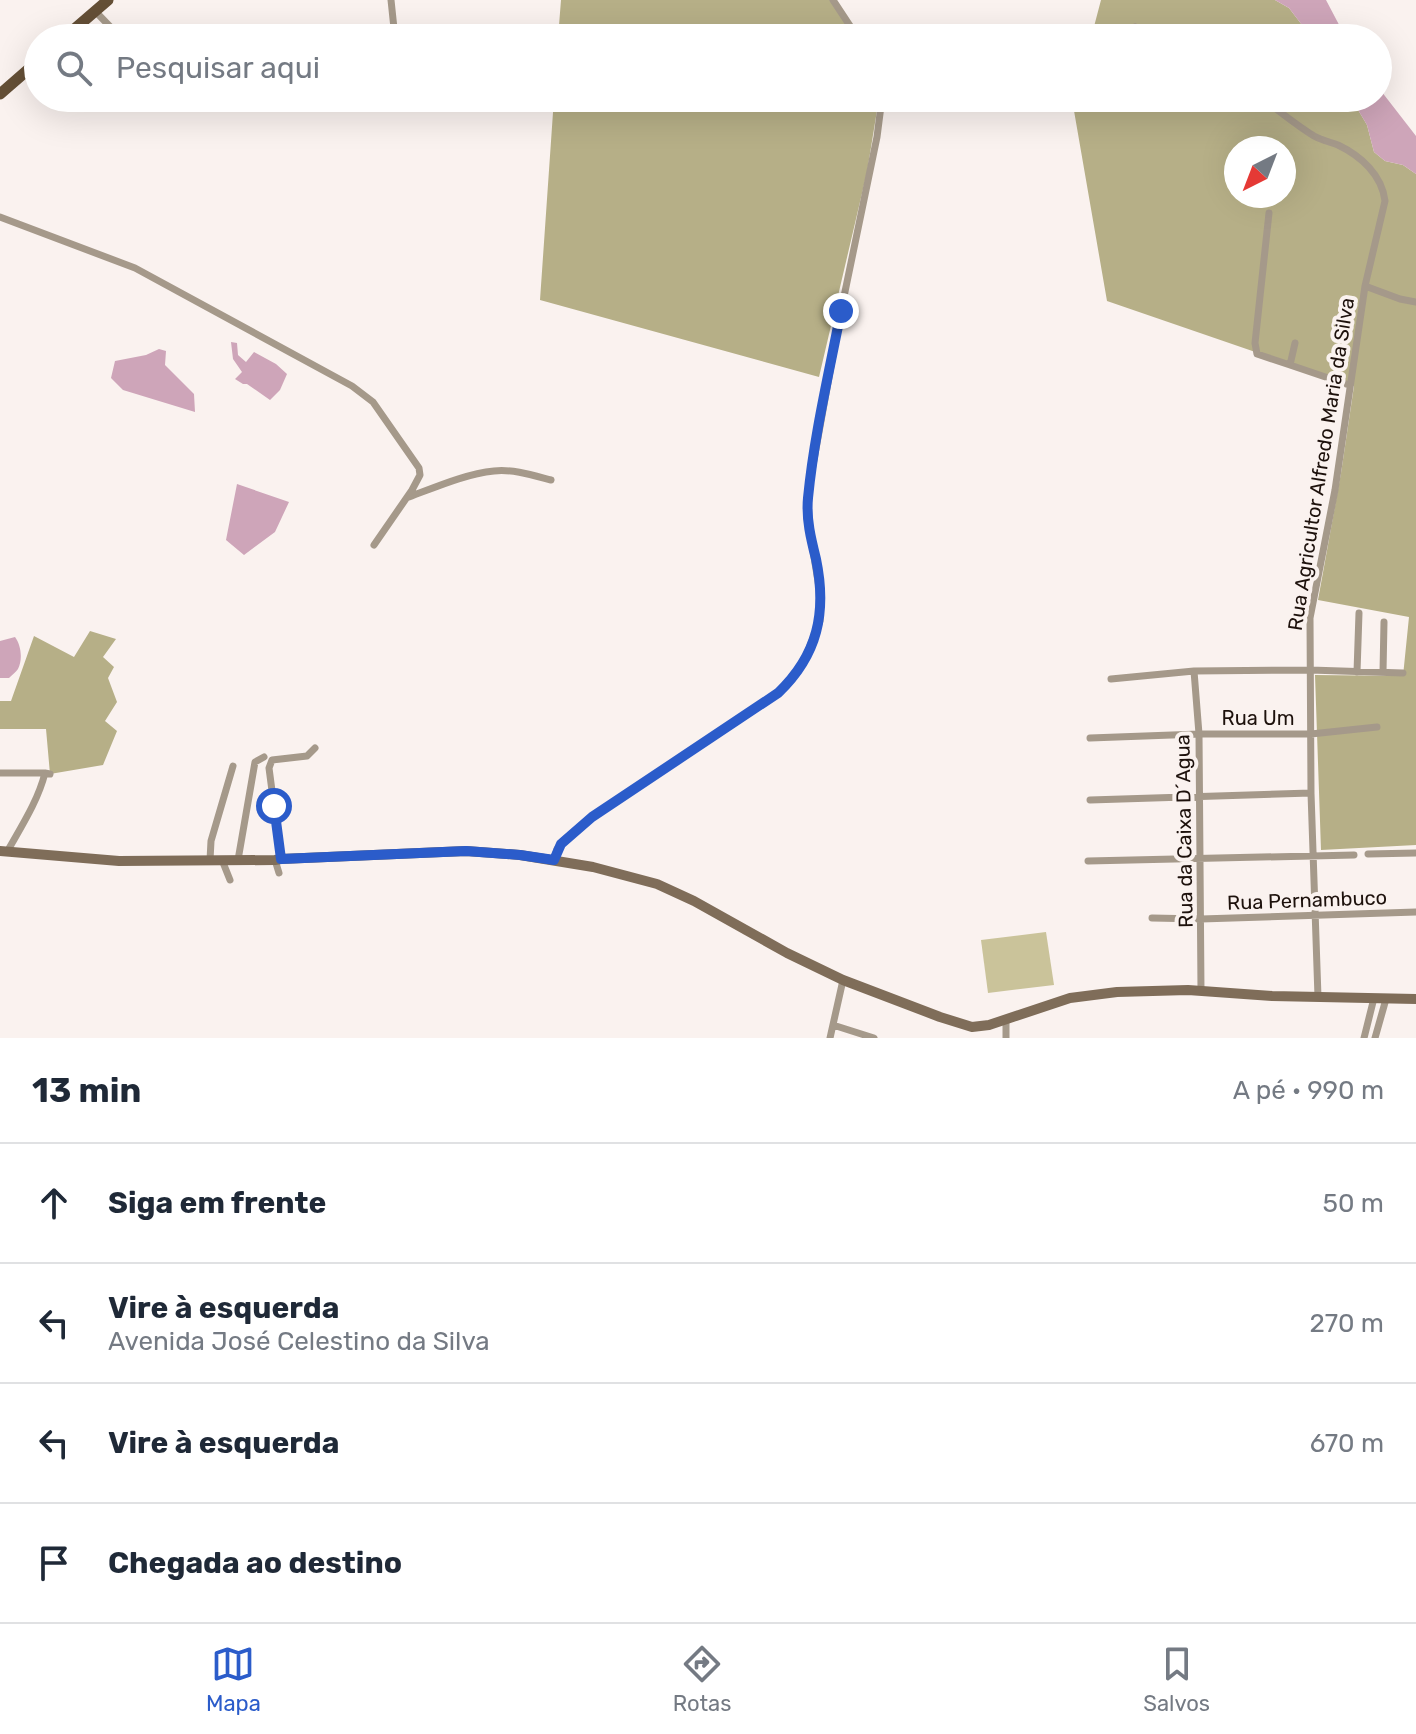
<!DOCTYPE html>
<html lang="pt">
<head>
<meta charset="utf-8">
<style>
  :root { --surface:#fff; --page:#f2f2f3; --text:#1f2937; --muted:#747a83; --line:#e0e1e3; --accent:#2b5cca }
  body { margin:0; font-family:Rubik,sans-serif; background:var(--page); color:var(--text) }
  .compass { position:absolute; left:1224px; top:136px; width:72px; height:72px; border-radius:50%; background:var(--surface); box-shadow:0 8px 32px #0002; rotate:222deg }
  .stop { position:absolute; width:24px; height:24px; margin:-18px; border:6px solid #2b5cca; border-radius:50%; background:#fff }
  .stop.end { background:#2b5cca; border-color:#fff; box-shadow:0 2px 8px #0008 }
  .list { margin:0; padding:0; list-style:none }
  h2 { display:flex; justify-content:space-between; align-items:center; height:104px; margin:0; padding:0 32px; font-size:34px }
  h2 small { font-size:26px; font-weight:400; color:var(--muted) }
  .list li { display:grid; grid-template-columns:52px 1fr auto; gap:24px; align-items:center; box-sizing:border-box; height:120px; padding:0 32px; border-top:2px solid var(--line) }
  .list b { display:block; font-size:30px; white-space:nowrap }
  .list p { margin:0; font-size:26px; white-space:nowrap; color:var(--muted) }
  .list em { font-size:26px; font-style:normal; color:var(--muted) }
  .icon { flex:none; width:44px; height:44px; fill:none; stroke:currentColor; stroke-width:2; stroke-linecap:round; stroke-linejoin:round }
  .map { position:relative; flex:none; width:1416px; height:1038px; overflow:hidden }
  .search { position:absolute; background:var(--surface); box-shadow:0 8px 32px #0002; left:24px; right:24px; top:24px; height:88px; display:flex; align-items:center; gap:20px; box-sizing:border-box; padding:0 28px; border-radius:44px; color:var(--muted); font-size:30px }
  .sheet { height:584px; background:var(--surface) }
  nav { display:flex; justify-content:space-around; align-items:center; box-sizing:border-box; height:112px; border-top:2px solid var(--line); background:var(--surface); font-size:22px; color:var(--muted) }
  nav a { display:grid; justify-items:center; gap:4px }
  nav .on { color:var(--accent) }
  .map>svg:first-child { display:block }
  .green { fill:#cac39a }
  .forest { fill:#b6af87; fill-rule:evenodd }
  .water { fill:#cea5b9 }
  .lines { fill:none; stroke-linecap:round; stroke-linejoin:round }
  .street { stroke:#a5998a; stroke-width:7 }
  .secondary { stroke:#7f6d59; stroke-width:10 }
  .primary { stroke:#644f36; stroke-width:11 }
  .route { stroke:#2b5cca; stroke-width:10 }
  .labels { text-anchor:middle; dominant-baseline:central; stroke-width:8; stroke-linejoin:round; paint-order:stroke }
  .street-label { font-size:20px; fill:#1d110c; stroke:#faf2ef }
</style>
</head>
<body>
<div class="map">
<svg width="1416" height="1038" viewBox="0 0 1416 1038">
  <rect width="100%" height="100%" fill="#faf2ef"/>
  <path class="green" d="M1046 932 1054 985 988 993 981 940Z"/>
  <path class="forest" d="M561 0H830L858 38H558Z
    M1101 0H1275L1289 8 1312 38H1091Z
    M554 98H879L867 172 819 377 540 300Z
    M1074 98H1351L1367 125 1374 152 1385 161 1403 165 1416 174V845L1321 850 1315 675 1403 676 1409 617 1318 600 1341 473 1354 386 1107 301 1073 105ZM1236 148H1284V196H1236Z
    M90 631 116 639 103 657 114 667 108 678 117 702 105 721 117 731 103 765 50 774 46 729H0V701H11L34 636 74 657Z"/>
  <path class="water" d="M1275 0H1326L1346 38H1312L1289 8Z
    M1378 87 1416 136V174L1403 165 1385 161 1374 152 1367 125 1351 98H1378Z
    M231 342 237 343 238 355 246 362 254 352 276 364 287 374 280 390 270 400 247 384H243L235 379 242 372 233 359Z
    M159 349 166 351 165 365 194 394 195 412 123 390 111 378 115 361 146 355Z
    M237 484 289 502 275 532 244 555 226 540Z
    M15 637C21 645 23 659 18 669 16 672 12 675 9 678H0V641Z"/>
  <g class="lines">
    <path class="street" d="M391 0 395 38
      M833 0 858 38
      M95 11 121 38
      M1135 27 1142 38
      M1262 98C1279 111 1296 125 1314 136 1321 140 1330 142 1338 145 1361 156 1382 175 1385 201L1365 286 1335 490 1310 618 1311 793 1318 997
      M1269 213 1255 343 1257 354 1290 365 1295 343
      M0 217 135 268 352 386 373 402 419 468 420 475 412 490 374 545
      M1365 286 1400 299 1416 302
      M1290 365 1349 385
      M409 497C436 487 465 474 494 471 513 469 532 475 551 480
      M1194 671 1199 734 1201 990
      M1357 672 1359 613
      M1383 672 1384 622
      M1111 679 1194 671 1310 670 1403 673
      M1090 738 1199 734H1311L1377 727
      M0 773H45
      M1090 800 1311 793
      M7 852C21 827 38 801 45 773L50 774
      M1368 854 1416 853
      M281 859 269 768 272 760 307 756 315 748
      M210 860 211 841 233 766
      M222 860 230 880
      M238 860 255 762 264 757
      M275 860 279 873
      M554 860 557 849 563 841 592 817 766 702 792 679 803 663 820 621 821 600 809 526 807 506 809 487 841 311 877 137 882 98
      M1088 861 1354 855
      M1152 918 1201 919 1416 912
      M833 1025 874 1038
      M830 1038 843 980
      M1006 1038V1019
      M1364 1038 1374 998
      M1375 1038 1386 999"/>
    <path class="secondary" d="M0 851 119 861 275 860 281 859 466 851 520 855 593 867 657 884 694 901 787 953 843 980 940 1017 972 1027 989 1025 1070 998 1117 992 1188 990 1272 996 1416 999"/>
    <path class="primary" d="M64 38 108 0
      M0 94 38 61"/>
  </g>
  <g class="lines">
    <path class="route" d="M274 806 281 859 466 851 520 855 554 860 561 844 592 817 778 693C818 655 827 612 816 559 811 539 806 519 808 498 814 436 829 373 841 311"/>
  </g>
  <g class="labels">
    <g class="street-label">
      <text transform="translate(1321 464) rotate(-81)">Rua Agricultor Alfredo Maria da Silva</text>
      <text x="1258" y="718">Rua Um</text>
      <text transform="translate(1184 831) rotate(-91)">Rua da Caixa D´Agua</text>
      <text transform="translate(1307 900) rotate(-2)">Rua Pernambuco</text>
    </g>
  </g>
</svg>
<svg class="compass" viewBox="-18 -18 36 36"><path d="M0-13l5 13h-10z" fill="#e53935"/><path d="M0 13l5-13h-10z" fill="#747a83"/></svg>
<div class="stop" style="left:274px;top:806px"></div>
<div class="stop end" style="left:841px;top:311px"></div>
<div class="search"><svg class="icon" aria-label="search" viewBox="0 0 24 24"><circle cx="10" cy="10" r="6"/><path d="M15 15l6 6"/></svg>Pesquisar aqui</div>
</div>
<section class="sheet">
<h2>13 min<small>A pé · 990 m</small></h2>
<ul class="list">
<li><svg class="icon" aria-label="ahead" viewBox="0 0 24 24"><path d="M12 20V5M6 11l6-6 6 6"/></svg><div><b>Siga em frente</b></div><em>50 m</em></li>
<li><svg class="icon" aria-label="left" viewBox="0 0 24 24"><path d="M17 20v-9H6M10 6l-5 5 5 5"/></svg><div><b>Vire à esquerda</b><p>Avenida José Celestino da Silva</p></div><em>270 m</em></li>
<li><svg class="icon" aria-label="left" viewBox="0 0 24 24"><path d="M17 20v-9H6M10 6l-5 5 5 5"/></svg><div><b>Vire à esquerda</b></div><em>670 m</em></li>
<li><svg class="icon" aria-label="arrive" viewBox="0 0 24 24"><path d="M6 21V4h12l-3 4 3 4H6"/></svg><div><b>Chegada ao destino</b></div></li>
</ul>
</section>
<nav>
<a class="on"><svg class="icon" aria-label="map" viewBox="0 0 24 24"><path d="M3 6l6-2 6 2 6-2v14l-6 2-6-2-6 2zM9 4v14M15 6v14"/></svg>Mapa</a>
<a><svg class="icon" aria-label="directions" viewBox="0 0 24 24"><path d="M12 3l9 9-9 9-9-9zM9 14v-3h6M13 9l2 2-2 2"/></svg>Rotas</a>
<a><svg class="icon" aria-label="saved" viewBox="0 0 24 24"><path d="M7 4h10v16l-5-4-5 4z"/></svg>Salvos</a>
</nav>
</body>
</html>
